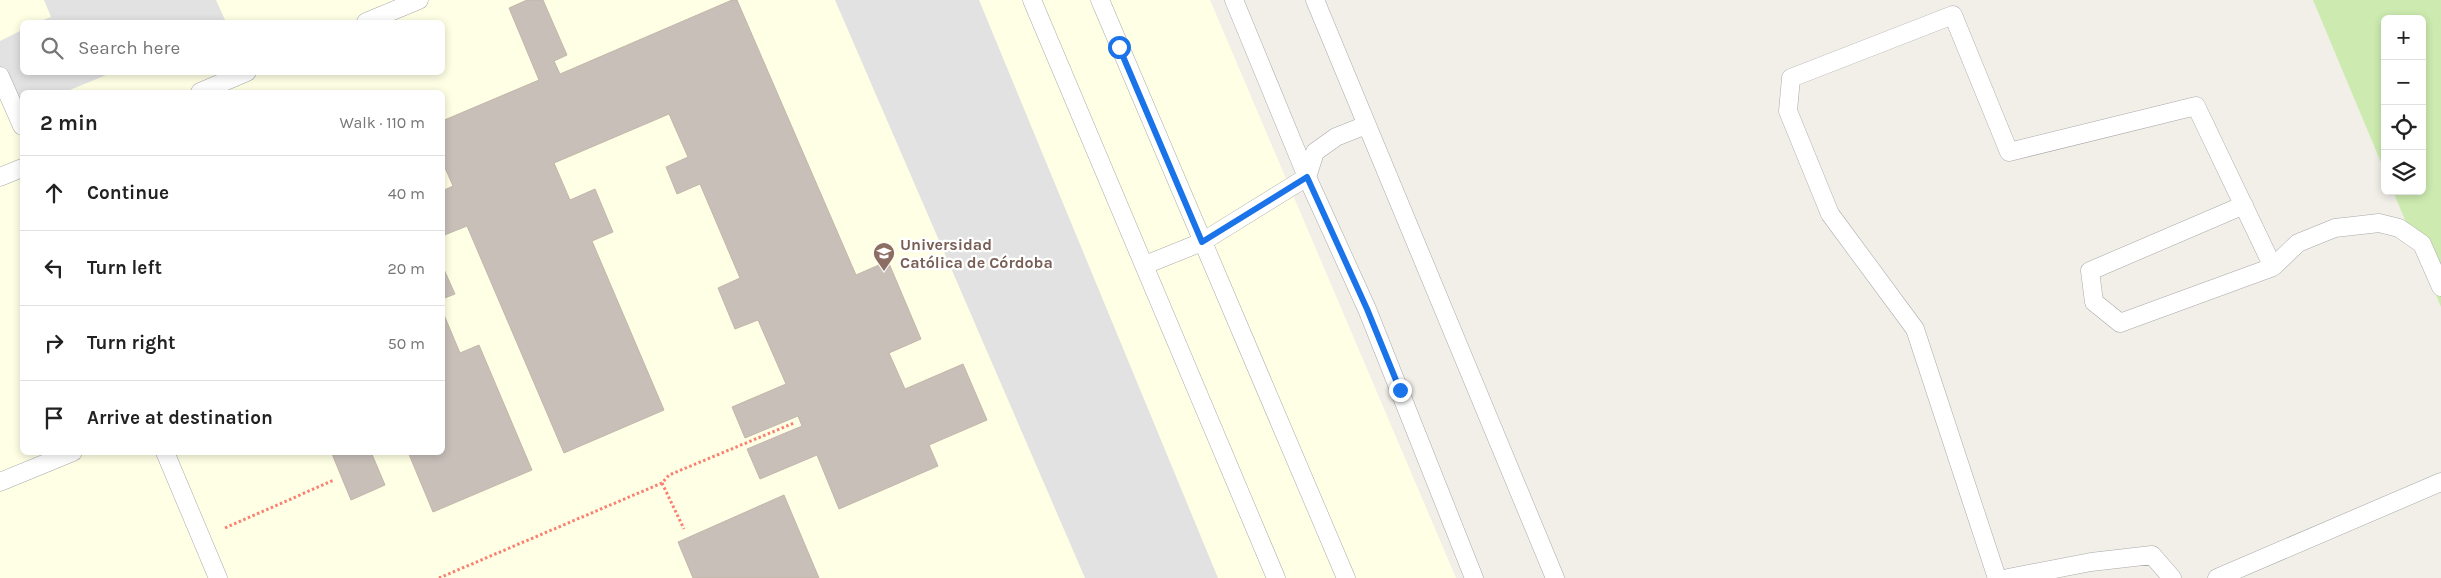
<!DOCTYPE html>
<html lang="en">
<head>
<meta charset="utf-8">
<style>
  :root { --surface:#fff; --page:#f2f2f2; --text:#222; --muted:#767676; --line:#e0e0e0 }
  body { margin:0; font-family:Karla,sans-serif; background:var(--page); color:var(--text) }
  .controls { position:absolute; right:15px; top:15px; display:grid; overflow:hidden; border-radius:8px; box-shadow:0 2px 8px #0003 }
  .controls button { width:45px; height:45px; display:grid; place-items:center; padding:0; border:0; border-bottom:1px solid var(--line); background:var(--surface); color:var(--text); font:25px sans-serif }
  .stop { position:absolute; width:15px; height:15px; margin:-11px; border:4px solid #1a73e8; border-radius:50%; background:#fff }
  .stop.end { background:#1a73e8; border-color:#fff; box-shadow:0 1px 5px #0008 }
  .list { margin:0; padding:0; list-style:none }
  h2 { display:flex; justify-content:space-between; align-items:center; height:65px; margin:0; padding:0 20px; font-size:21px }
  h2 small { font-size:16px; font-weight:400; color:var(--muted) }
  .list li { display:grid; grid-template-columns:32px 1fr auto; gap:15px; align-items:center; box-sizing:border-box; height:75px; padding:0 20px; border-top:1px solid var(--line) }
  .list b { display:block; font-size:19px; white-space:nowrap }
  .list em { font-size:16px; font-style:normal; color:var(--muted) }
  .icon { flex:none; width:28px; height:28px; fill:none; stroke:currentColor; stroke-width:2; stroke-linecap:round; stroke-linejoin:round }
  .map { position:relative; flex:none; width:2441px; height:578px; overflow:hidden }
  .search { position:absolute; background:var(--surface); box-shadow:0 2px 8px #0003; left:20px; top:20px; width:425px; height:55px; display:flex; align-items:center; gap:12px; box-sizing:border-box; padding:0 18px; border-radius:8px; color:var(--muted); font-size:19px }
  .panel { position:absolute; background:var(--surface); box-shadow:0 2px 8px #0003; left:20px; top:90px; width:425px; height:365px; border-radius:8px }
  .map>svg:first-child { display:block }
  .education { fill:#ffffe5; fill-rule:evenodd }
  .grass { fill:#cdebb0 }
  .parking { fill:#e2e2e2 }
  .building { fill:#c7bfb8; stroke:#c4b6ab }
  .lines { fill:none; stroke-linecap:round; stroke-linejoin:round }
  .service-casing { stroke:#a9a9a9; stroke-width:19 }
  .path { stroke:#fa8072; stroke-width:3; stroke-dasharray:2.5 2.5; stroke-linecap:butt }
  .service { stroke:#fff; stroke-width:18 }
  .route { stroke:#1a73e8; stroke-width:6 }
  .labels { text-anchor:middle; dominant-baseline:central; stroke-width:4.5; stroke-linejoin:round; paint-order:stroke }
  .education-label { font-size:16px; font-weight:bold; fill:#785e54; stroke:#fff; text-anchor:start }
</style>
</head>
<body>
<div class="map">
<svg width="2441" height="578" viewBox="0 0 2441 578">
  <rect width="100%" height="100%" fill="#f2efe9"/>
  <path class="education" d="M0 0H1210L1456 578H0ZM22 22H442V72H22ZM22 92H442V452H22Z"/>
  <path class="grass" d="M2313 0H2441V307L2393 191H2422V19H2385V172Z"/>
  <path class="parking" d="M44 0H216L226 22H38L51 17Z
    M835 0H979L1218 578H1085Z
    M22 30V72L111 73 65 92H22V110L0 76V41Z"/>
  <path class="building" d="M527 0H543L567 55 554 61 560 74 732 0H737L856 275 888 261 921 339 889 353 905 389 963 364 987 420 929 445 938 466 839 509 817 455 760 479 747 449 802 426 798 416 745 438 732 407 786 384 758 320 735 329 718 288 740 278 700 184 677 194 666 167 688 157 669 114 554 163 570 200 595 189 613 232 592 241 664 410 564 453 467 226 442 236V191L453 186 442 161V121L539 80 509 8Z
    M442 265 455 294 442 299Z
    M442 310 460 353 479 345 532 470 433 512 408 452H442Z
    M336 452H371L385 485 351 500 332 454Z
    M784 495 819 578H693L678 542Z"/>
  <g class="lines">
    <g class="service-casing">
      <path id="service" d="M1032 0 1276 578
        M1100 0 1346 578
        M1234 0 1307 177 1367 309 1474 578
        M1315 0 1555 578
        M366 22 419 0
        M0 76 22 126
        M200 92 247 72
        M0 177 22 168
        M1145 265 1202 242 1307 177 1315 152 1336 137 1366 125
        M2273 267 2298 243 2335 228 2379 223 2399 228 2422 244 2441 287
        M165 452 218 578
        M0 482 73 452
        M1997 578 1915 329 1830 214 1788 111 1791 78 1953 15 2009 152 2196 106 2273 267 2120 323 2094 302 2090 271 2244 205
        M2008 578 2091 562 2152 555 2172 578
        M2217 578 2441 482"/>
    </g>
    <path class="path" d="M662 483 684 529
      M225 528 334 480
      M439 578 662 483 669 475 794 423"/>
    <use href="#service" class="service"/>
  </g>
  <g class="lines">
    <path class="route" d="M1119 47 1202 242 1307 177 1367 309 1400 390"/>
  </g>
  <defs>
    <g id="university-pin" transform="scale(1.125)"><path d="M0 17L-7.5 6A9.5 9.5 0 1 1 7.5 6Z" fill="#8d6e63" stroke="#fff"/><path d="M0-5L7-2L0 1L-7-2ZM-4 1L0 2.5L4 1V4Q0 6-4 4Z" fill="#fff"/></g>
  </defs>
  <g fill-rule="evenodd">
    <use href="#university-pin" x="884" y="253"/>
  </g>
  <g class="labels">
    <g class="education-label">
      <text x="900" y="244">Universidad<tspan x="900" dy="18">Católica de Córdoba</tspan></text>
    </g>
  </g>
</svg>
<div class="controls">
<button>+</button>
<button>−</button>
<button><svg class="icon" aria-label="locate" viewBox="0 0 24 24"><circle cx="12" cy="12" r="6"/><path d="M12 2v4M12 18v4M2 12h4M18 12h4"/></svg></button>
<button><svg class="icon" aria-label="layers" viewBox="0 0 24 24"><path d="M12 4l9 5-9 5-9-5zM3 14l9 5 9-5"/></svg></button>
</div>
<div class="stop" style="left:1119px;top:47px"></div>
<div class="stop end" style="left:1400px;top:390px"></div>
<div class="search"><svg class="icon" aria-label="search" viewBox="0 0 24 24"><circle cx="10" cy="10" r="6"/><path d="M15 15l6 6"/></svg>Search here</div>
<section class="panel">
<h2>2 min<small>Walk · 110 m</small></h2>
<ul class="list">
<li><svg class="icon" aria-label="ahead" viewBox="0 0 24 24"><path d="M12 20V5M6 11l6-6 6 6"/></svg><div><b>Continue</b></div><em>40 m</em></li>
<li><svg class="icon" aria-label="left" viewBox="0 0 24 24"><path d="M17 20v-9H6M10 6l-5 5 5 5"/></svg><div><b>Turn left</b></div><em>20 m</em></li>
<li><svg class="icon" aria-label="right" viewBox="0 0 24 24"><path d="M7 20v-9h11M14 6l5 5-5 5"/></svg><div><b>Turn right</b></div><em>50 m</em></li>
<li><svg class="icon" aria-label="arrive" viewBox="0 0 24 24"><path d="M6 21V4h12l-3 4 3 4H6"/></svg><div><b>Arrive at destination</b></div></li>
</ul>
</section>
</div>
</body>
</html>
